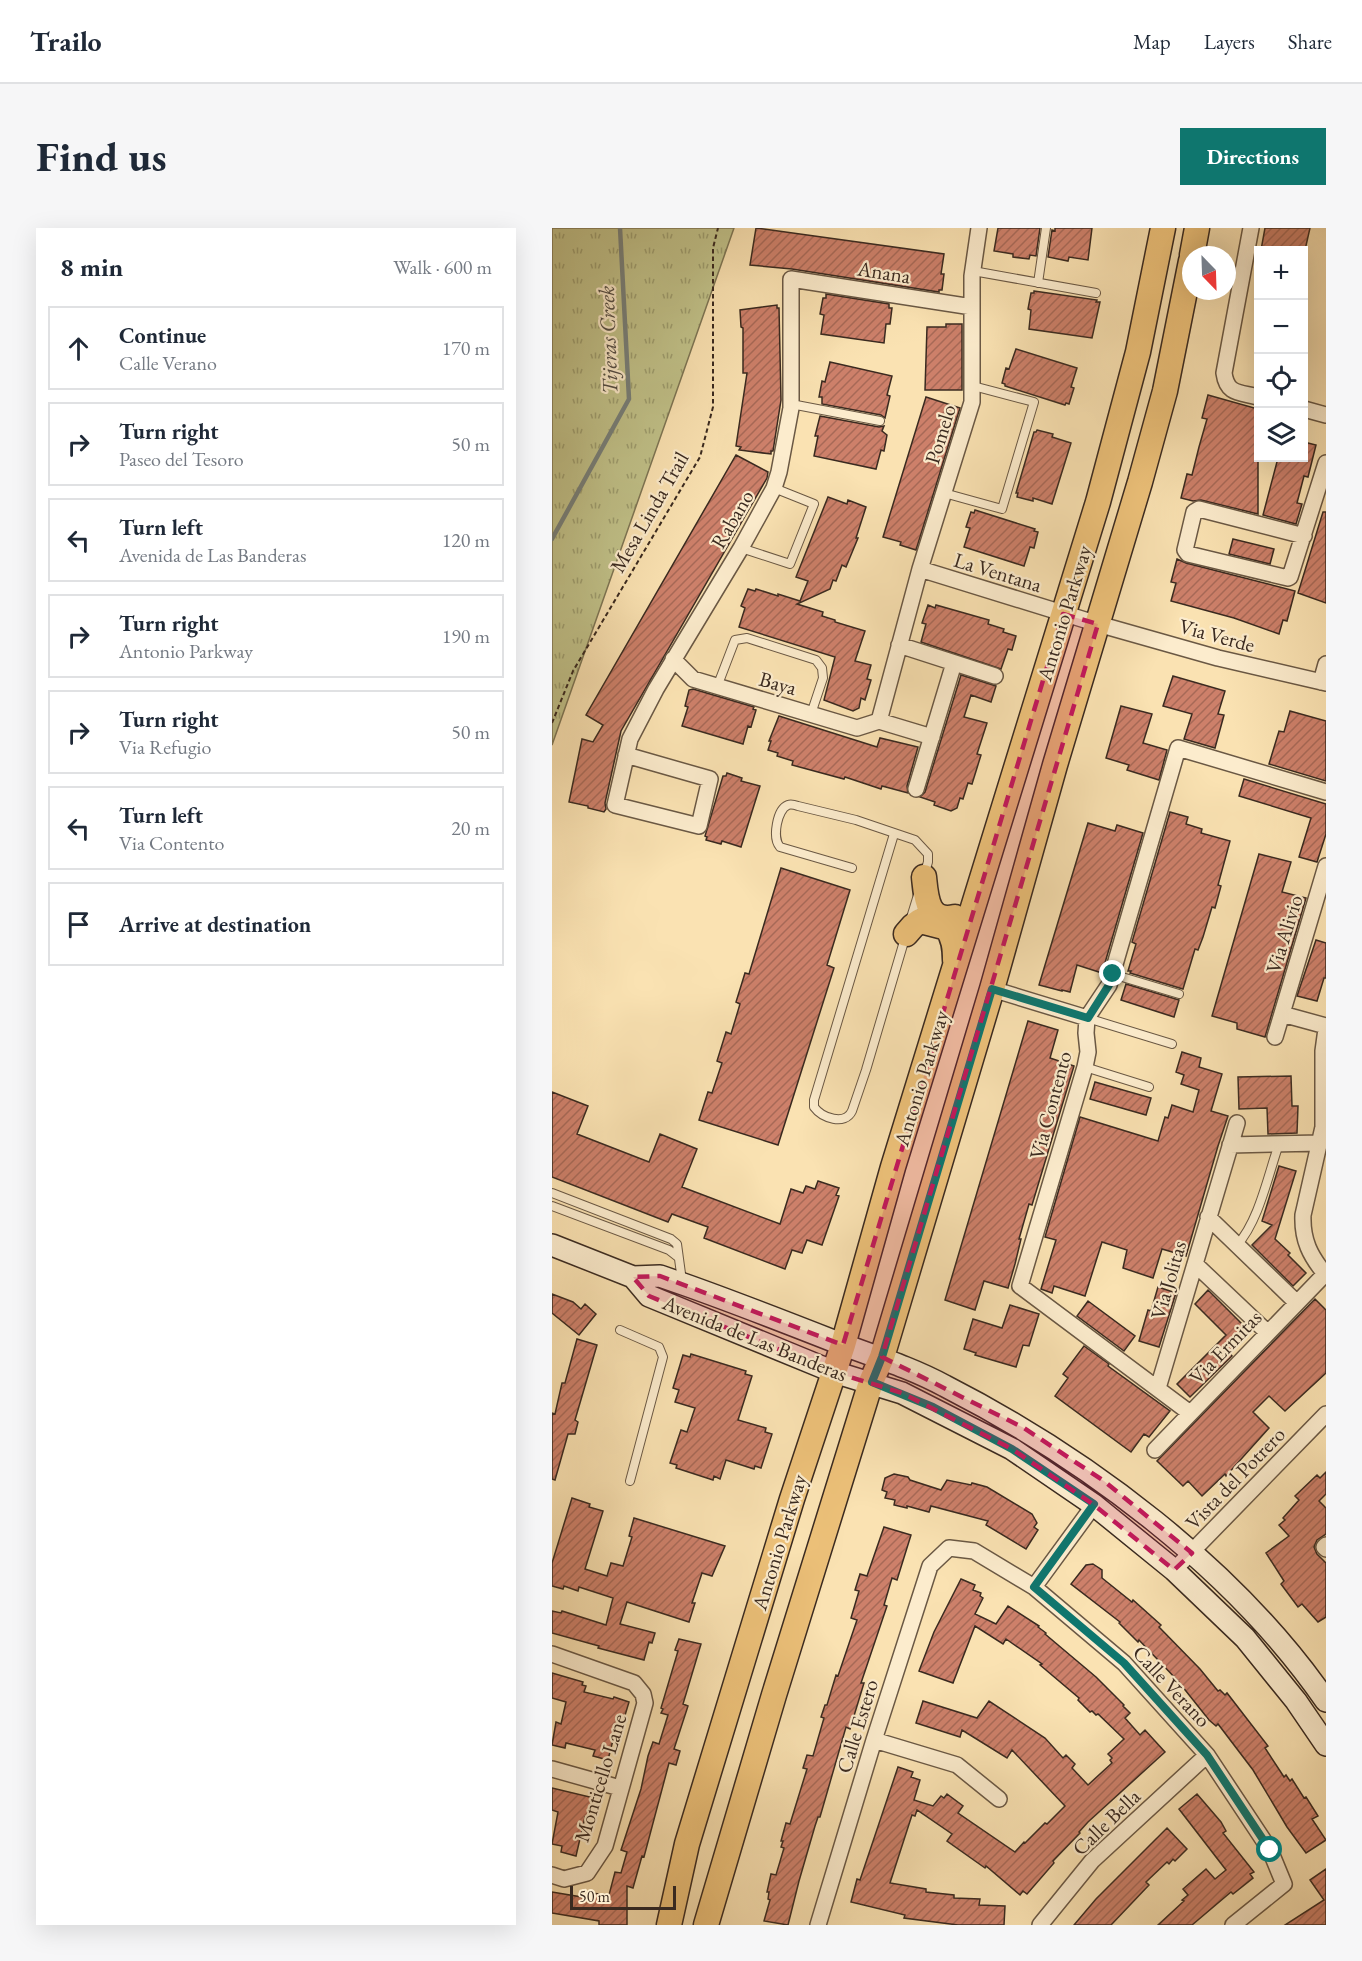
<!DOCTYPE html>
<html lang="en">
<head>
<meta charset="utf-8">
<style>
  :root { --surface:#fff; --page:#f6f6f7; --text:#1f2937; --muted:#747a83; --line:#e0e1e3; --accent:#0f766e }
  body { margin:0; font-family:"EB Garamond",serif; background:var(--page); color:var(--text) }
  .controls { position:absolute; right:18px; top:18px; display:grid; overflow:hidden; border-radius:0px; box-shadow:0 6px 24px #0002 }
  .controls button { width:54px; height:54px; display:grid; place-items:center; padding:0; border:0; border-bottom:2px solid var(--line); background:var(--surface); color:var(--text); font:30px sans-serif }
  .compass { position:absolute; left:630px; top:18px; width:54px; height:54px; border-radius:50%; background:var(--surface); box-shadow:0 6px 24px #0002; rotate:157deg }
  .scale { position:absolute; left:18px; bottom:15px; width:106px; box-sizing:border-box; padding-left:6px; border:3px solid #3a2a20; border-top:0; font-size:16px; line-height:21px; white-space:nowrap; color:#3a2a20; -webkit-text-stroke:4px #fceccd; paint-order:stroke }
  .stop { position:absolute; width:18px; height:18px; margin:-14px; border:4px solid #0f766e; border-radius:50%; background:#fff }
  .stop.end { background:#0f766e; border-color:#fff; box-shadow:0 2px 6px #0008 }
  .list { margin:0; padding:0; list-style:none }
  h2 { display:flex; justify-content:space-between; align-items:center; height:78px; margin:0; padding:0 24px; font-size:26px }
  h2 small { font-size:20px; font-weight:400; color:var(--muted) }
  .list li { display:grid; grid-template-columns:39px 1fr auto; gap:18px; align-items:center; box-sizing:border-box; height:84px; margin:0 12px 12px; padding:0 12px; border:2px solid var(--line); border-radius:0px }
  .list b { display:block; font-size:22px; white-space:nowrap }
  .list p { margin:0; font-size:20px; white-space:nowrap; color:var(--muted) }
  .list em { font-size:20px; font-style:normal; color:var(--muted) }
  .icon { flex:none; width:33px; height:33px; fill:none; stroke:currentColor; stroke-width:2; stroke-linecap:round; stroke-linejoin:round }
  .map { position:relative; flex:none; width:774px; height:1697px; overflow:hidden; border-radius:0px }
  header { display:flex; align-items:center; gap:36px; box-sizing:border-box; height:84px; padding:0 30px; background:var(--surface); border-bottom:2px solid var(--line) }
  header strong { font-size:28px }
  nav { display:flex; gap:33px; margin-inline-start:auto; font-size:21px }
  .intro { display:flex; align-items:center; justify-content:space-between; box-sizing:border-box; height:144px; padding:0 36px }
  h1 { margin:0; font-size:42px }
  .button { padding:15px 27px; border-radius:0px; background:var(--accent); color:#fff; font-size:21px; font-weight:700 }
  main { display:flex; gap:36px; padding:0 36px }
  aside { flex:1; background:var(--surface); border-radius:0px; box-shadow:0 6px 24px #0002 }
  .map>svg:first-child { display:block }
  .grass { fill:url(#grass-tufts); stroke:#7e7655; stroke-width:1.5 }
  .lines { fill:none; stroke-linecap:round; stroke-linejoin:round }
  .stream { stroke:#78817b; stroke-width:4.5 }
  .building { fill:url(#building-hatch); stroke:#3a2a20; stroke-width:1.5 }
  .lane-casing { stroke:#6a5844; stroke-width:10 }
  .street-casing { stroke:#6a5844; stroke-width:18 }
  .secondary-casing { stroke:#3a2a20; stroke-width:24 }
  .primary-casing { stroke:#3a2a20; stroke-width:27 }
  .path { stroke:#3a2a20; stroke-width:2; stroke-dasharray:4.5 3; stroke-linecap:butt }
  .lane { stroke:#fceccd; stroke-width:8 }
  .street { stroke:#fceccd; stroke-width:15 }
  .secondary { stroke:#fceccd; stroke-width:21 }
  .primary { stroke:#edc179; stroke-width:24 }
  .route { stroke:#0f766e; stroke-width:8 }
  .marked { fill:#c2185b; fill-opacity:0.2; stroke:#c2185b; stroke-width:4.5; stroke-dasharray:12 8; stroke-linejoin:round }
  .labels { text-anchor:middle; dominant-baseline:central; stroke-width:4.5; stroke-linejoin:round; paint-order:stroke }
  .street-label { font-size:21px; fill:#3a2a20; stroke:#fceccd }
  .water-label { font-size:22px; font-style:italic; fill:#544e46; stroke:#fceccd }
</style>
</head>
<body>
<header>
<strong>Trailo</strong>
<nav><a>Map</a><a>Layers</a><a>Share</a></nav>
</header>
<div class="intro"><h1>Find us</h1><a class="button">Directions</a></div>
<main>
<aside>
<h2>8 min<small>Walk · 600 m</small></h2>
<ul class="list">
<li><svg class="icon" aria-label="ahead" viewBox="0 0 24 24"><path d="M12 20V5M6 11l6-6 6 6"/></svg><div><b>Continue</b><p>Calle Verano</p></div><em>170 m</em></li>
<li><svg class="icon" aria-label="right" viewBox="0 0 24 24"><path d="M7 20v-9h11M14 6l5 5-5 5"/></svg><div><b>Turn right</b><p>Paseo del Tesoro</p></div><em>50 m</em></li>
<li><svg class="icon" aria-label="left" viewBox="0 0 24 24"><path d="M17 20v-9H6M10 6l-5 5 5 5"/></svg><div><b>Turn left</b><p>Avenida de Las Banderas</p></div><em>120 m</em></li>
<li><svg class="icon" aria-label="right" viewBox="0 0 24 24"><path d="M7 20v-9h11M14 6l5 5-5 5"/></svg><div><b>Turn right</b><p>Antonio Parkway</p></div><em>190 m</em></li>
<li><svg class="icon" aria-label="right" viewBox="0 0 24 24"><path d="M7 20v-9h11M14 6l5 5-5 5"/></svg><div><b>Turn right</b><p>Via Refugio</p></div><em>50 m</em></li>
<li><svg class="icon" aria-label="left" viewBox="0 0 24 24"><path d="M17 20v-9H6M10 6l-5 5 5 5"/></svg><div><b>Turn left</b><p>Via Contento</p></div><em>20 m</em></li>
<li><svg class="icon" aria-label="arrive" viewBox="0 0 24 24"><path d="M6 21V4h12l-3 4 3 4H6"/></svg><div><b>Arrive at destination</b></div></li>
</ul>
</aside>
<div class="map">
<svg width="774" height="1697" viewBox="0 0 774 1697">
  <defs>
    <pattern id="grass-tufts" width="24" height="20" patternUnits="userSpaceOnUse" patternTransform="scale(1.5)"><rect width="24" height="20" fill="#c1c28a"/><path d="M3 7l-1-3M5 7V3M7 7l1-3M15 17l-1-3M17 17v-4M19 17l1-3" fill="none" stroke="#9e9e70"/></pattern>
    <pattern id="building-hatch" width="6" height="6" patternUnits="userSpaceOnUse" patternTransform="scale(1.5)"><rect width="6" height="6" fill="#cd806a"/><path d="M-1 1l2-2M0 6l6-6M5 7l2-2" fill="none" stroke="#a76957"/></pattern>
  </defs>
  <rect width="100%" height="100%" fill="#fae2b2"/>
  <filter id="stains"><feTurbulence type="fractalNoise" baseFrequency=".00333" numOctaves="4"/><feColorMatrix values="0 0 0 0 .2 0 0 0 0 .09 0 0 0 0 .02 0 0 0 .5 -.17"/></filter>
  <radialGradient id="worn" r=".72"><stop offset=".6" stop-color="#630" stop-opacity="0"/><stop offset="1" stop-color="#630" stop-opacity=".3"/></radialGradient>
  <path class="grass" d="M0 0H182L0 517Z"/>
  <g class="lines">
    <path class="stream" d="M0 311 77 171 68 0"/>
  </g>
  <path class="building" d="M204 0 392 26 389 46H392L390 62H387V64L240 41 198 37Z
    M446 0H488L484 28 478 27 477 31 461 29V26L442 23Z
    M503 0H540L536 32 517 29 516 33 496 29 500 2 503 3Z
    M713 0H758L753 22H709Z
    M482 63 545 72 544 74H548L540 110 477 101 479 82 476 81 479 65H482Z
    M274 66 337 76V80H340L338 96H334L332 115 269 106 272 87 268 86 271 70H274Z
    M225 77V80H227L229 172 221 223H219V226L187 222 189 219 184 218 195 145H191V100L189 99 188 82Z
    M394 96H410V162H373L375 99H394Z
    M464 121 525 140 519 159 522 160 517 176 514 175 513 177 453 158V156L450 155 454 140 457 141Z
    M278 134 340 148 335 167 338 168 333 190 329 187 270 176V169H267L270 153 273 154Z
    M656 167 706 181V286L649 272 641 273 629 270 635 246 640 247 647 219 655 191 650 190Z
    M374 169 408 180 364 322 348 317 349 314 331 309Z
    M268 188 327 199 332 198 330 203 335 207 332 223 329 222 324 241 262 228 266 208H263Z
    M485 202 501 206 500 209 519 215 500 276 481 270V273L465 269 466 265H464L482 204H484Z
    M752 214 764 217 756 249 752 248 745 275 750 276 744 296 711 287 726 230H752Z
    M184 227 216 244 215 250 69 503 53 575 54 581 52 584 36 580V578L17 574 30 511 41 514 51 497 34 487Z
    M276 269 295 276 296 272 314 279 304 310H306L294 339 290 337 284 353 281 352 278 361 245 376 271 384 270 388 283 392V394L313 403 303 433 319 437 315 451 319 452 313 472 309 470 307 480 301 483 272 472 283 429 187 399 193 380 189 378 196 361 203 363 204 361 226 368V366L248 373 256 353 244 349Z
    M423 282 483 301 482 303 486 304 482 320 478 319 472 338 412 319 418 300 414 299 419 284 422 285Z
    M771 284H774V375L746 365Z
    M681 311 722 321 718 336 677 326Z
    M625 331 634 335 743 363 735 393 731 392 727 406 682 390 619 373 624 355 619 354Z
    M376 377 383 380 384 377 437 392 436 396 452 401 451 404 464 408 460 422 456 421 449 441 369 414 374 396 370 395Z
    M409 447 444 458 439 474 419 467 412 489 435 495 425 526 429 527 420 556 416 555 411 571 408 570 405 580 399 583 382 577 383 574 368 569 373 564Z
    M621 448 673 463 666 486 672 487 663 520 632 511 640 486 611 478Z
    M141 461 202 479 201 481 204 482 199 499 196 498 191 516 130 498 136 479 133 478 137 462Z
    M569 478 600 486 591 515 615 522 607 552 575 542 577 537 554 530Z
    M738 483 774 493V553L717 536 727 503 732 504Z
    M227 488 325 519 328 510 366 519 355 558 356 565 330 558 329 561 293 549 292 551 240 537 241 533 225 528 226 525 216 522 219 513H217Z
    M175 545 190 550 189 553 208 558 189 619 170 613 169 616 154 612 155 609 153 608 171 548H174Z
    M692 551 774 576V606L765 634 747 629 759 590 687 568Z
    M618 584 636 589 634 596 650 601 649 605 678 613 666 657 669 658 663 680 660 679 651 709 646 722 643 721 631 761 578 745 579 743H576L584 716 580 714Z
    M536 595 563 603 565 597 591 605 550 745 525 737 518 764 510 762V763L487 757Z
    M707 626 739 634 730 664 754 670 713 809 685 801V795L660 788Z
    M229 640 298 662 275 737 282 740 226 917 147 892 156 864 160 865 170 835 165 833 174 804 179 806 188 776 184 774 193 745 197 746Z
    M764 712 774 715V750H772L765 773 745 768Z
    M574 756 627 772 622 789 569 772Z
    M476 793 506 802 498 830 522 838 480 977 477 976 467 1011H469L463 1036 456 1060 432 1053 423 1082 393 1072Z
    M630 824 649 830 647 839 670 846 659 883 676 888 666 918 634 1028 610 1021 601 1050 571 1040 575 1022 550 1014 533 1068 502 1058 500 1065 489 1061 504 1012 493 1009 528 889 606 913 613 889 616 890 620 877 641 884 647 862 629 856 632 847 624 844Z
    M739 848 740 878H746L745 905 716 906 715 880 687 881 686 849Z
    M543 854 599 870 594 887 538 871Z
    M0 864 36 878 25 906 97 934 108 906 145 921 130 959 228 996 239 961 251 965 254 958 263 961 266 953 287 960 284 967 287 968 270 1017 255 1012 250 1025 240 1022 233 1041 152 1010 156 999 120 986 116 994 0 949Z
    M727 938 744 943 723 1011 738 1025 736 1027 754 1045 741 1058 700 1017 720 997 710 993Z
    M606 1059 624 1065 607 1119 587 1113 596 1082 599 1083Z
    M656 1062 697 1103 677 1124 680 1128 638 1169 625 1156 674 1107 643 1076Z
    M0 1066 21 1074 29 1081 33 1076 44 1086 27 1107 0 1085Z
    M763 1071 774 1082V1145L733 1183 717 1168 701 1184 717 1200 674 1248 673 1246 650 1268 636 1253 631 1258 605 1233Z
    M536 1073 583 1108 572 1123 525 1088Z
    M458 1077 487 1086 477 1118 471 1117 464 1139 423 1127 424 1125 412 1121 421 1091 450 1100Z
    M25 1111 45 1117 23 1192 26 1194 23 1206H16L3 1252 0 1251V1185L3 1186 10 1155H13Z
    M532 1118 557 1136 556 1138 618 1183 597 1209 592 1206 579 1224 503 1168 516 1150 511 1146Z
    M139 1126 194 1143 193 1146 200 1148 186 1192 214 1200 213 1204 220 1206 209 1240 203 1238 202 1241 174 1232 168 1251 162 1248 161 1252 124 1240 125 1237 118 1235 129 1202 135 1204 143 1180 123 1174 127 1162 121 1160 131 1127 138 1129Z
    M774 1244V1266L767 1273 774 1280V1306L765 1312 762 1319 765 1326 774 1335V1389L766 1394 750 1376 746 1379 729 1356 732 1353 714 1325 737 1308 727 1297 733 1292 731 1290 747 1272 743 1268 765 1247 768 1250Z
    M342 1246 356 1249 358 1252 389 1262 395 1252 419 1257 420 1255 435 1259 480 1286 485 1295 482 1299 486 1302 474 1321 434 1297 436 1293 379 1278 377 1284 355 1278V1280L342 1277 343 1272 333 1270 335 1264 330 1262 333 1250Z
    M20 1270 38 1276 37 1279 51 1283 33 1341 55 1348 59 1335 71 1338 80 1309 77 1308 82 1290 173 1318 160 1348 150 1345 140 1375H143L137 1394 75 1374 68 1396 103 1405 100 1415 97 1414 92 1432 46 1420 47 1418 0 1405V1383L9 1385 10 1383 54 1397 61 1370 27 1359 26 1363 12 1358 11 1361 0 1358V1335Z
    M332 1299 359 1307 345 1352 340 1350 332 1377 335 1378 309 1455H312L298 1501 294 1499 268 1589H266L263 1598 247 1653 236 1697 212 1693 218 1672 216 1671 217 1664H215L219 1646 224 1647 232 1620 229 1619 231 1613H229L234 1595 238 1596 255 1541 251 1540 255 1527 261 1528 272 1490 269 1489 273 1477H275L284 1447 286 1448 305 1392 299 1390 307 1363 303 1362 308 1346 315 1348Z
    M541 1336 550 1342V1350L580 1374 581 1372 609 1397 607 1399 648 1441 666 1463 668 1462 673 1467 675 1465 716 1518 713 1520 732 1549 734 1547 738 1553 740 1551 752 1570 754 1569 766 1588 760 1591 774 1612 754 1625 735 1599 701 1542 666 1496 664 1498 657 1492 626 1453 587 1412 586 1414 567 1395 568 1394 519 1356 534 1337Z
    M409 1351 423 1357 421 1362 429 1365 428 1368 431 1370 423 1386 444 1396 456 1378 487 1398 486 1399 494 1405 493 1406 544 1449 572 1477 571 1478 578 1485 573 1490 588 1507 593 1502 613 1524 536 1594 527 1604 528 1605 501 1633 502 1635 475 1666 471 1663 468 1667 434 1638 433 1640 395 1613 400 1606 365 1582 363 1588 360 1587 338 1655 374 1661V1664L402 1667V1670L428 1671 427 1677 453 1678 452 1697H406L352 1690 353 1687 299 1674 305 1651 308 1652 346 1539 361 1544 359 1549 368 1552 362 1572 381 1578 389 1568 392 1570 395 1566 411 1578 406 1585 463 1624 472 1614 473 1615 493 1595 495 1596 513 1578 460 1522 455 1530 410 1502 408 1509 364 1495 371 1473 425 1490 437 1473 493 1510 511 1530 514 1527 523 1536 520 1540 536 1557 560 1535 558 1532 560 1530 556 1526 572 1511 546 1486 544 1487 540 1483 538 1484 526 1472 527 1470 488 1437 490 1436 454 1411 451 1416 423 1398 401 1455 367 1443 382 1404Z
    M127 1411 149 1416 131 1476 136 1478 122 1521 128 1523 124 1537 117 1535 92 1629 90 1628 81 1660 75 1658V1697H47V1693L0 1685V1664L30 1669V1664L57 1667 63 1644 69 1645 75 1624 69 1622 89 1561 96 1528 101 1514 107 1516 116 1487 109 1485 111 1481 109 1480 126 1423 123 1422Z
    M0 1445 31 1454 30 1457 34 1458 32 1464 61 1471 62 1469 77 1474 71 1494 66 1492 56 1532 41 1528 43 1522 14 1515 13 1520 0 1517 4 1494 9 1496 14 1474 0 1470Z
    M0 1560 42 1570 37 1590 33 1589 24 1628 9 1624 10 1618 0 1616 6 1584 0 1582Z
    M645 1566 669 1594 674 1603 671 1605 702 1644 698 1646 701 1650 681 1666 679 1664 640 1697H606L632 1673 630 1672 636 1667 631 1661 654 1641 663 1651 674 1642 627 1581Z
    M615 1600 635 1621 623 1633 621 1631 617 1636 615 1634 594 1654 597 1657 559 1697H522L544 1671Z
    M774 1641V1697H733L772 1672 758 1652Z"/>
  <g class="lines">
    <g class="lane-casing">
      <path id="lane" d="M421 43 544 65
        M486 55 494 0
        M239 176 328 193
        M392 265 450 281 482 174 421 158
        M189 320 238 336 262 276 222 260
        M165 459 183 412 195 410 264 432 270 440 271 450 259 486
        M342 606 262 872V879C270 890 293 898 300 883L314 842 353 710
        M300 640 228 619C220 610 225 581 236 577 239 576 243 577 246 578L304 592 363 612 376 626V634L372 647
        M358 693 366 667
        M560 746 627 766
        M535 790 620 816
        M533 839 597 859
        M0 965 119 1011 125 1016 130 1053
        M0 978 117 1022 126 1029
        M685 1017C707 993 716 947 727 916
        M68 1102 107 1119 111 1129 78 1253"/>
    </g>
    <g class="street-casing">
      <path id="street" d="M699 0 672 145C675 167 688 164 706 169
        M752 181 774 187
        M752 308 647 281 642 284 633 322 636 326 736 350 738 349 774 235
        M368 341 546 396 666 430 774 455
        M347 417 443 448
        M121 431 141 451 305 500 327 493
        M769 454 774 436
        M327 493 368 341 420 174V48L427 0
        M327 493 380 509
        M74 527 158 551 147 598 63 577 78 511 104 461 189 320 222 260 227 244 239 180V51L420 79
        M364 561 402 435
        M440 761 535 790
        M730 786 774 798
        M774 801 771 823V899L751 987C750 1012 758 1028 774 1047
        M723 809 774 638
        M678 917 769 915
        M656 989 745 1075
        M643 1036 716 1105
        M606 1160 685 895
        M638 1185 468 1058 533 839 536 824 534 805 535 790 557 757 626 520 774 564
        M603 1222 773 1046
        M774 1317 772 1319 774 1321
        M622 1342 774 1186
        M482 1359 542 1277
        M0 1426 82 1455 91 1466 93 1475 53 1618 35 1645 12 1651 0 1647
        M322 1512 405 1537 447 1571
        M0 1541 68 1560
        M266 1697 322 1512 378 1338 397 1320 422 1323 482 1359 572 1435 655 1527 718 1622 732 1656 681 1697
        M488 1697 540 1633 655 1527"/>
    </g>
    <g class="secondary-casing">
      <path id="secondary" d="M0 1017 81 1049 108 1048 131 1056C182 1074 233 1094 284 1114 321 1128 358 1139 393 1158 534 1230 683 1341 774 1473
        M81 1049 97 1068 282 1144 350 1165 460 1221 542 1277 622 1342 693 1410 744 1473 774 1517"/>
    </g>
    <g class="primary-casing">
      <path id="primary" d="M640 27 645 0
        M372 649C374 669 375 695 403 689
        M354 706 361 698 368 693 395 700C402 710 403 720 403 732
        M117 1697 135 1616 240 1271 291 1117 341 939 546 274 586 124 611 0
        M154 1697 222 1467 319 1154 330 1129 440 761 503 537 588 254 613 163 639 33"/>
    </g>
    <path class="path" d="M0 495 21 443 148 229 161 179V20L166 0"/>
    <use href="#lane" class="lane"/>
    <use href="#street" class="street"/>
    <use href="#secondary" class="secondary"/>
    <use href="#primary" class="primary"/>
  </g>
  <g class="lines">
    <path class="route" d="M561 746 557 757 536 790 440 761 330 1129 320 1154 381 1179 460 1221 542 1276 482 1359 572 1435 655 1527 718 1622"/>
  </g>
  <path class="marked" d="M511 386 546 396 330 1129 472 1200 552 1253 640 1325 622 1342 542 1277 460 1221 350 1165 282 1144 97 1068 81 1049 108 1048 291 1117Z"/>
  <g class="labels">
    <g class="street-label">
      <text transform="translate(332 44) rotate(9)">Anana</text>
      <text transform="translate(388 206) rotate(-73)">Pomelo</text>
      <text transform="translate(97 284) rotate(-60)">Mesa Linda Trail</text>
      <text transform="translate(180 291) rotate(-60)">Rabano</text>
      <text transform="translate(446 344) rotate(17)">La Ventana</text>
      <text transform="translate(512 385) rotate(-73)">Antonio Parkway</text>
      <text transform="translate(665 407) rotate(15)">Via Verde</text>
      <text transform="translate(226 455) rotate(16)">Baya</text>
      <text transform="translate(732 706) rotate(-73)">Via Alivio</text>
      <text transform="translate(369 850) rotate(-73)">Antonio Parkway</text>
      <text transform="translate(498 877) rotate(-75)">Via Contento</text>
      <text transform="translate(616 1052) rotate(-74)">Via Jolitas</text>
      <text transform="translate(203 1110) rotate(22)">Avenida de Las Banderas</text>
      <text transform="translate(673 1119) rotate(-46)">Via Ermitas</text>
      <text transform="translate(683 1250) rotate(-46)">Vista del Potrero</text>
      <text transform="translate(227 1314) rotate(-73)">Antonio Parkway</text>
      <text transform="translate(620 1458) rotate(47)">Calle Verano</text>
      <text transform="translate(305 1498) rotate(-73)">Calle Estero</text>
      <text transform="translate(48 1550) rotate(-73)">Monticello Lane</text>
      <text transform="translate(554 1594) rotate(-44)">Calle Bella</text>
    </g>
    <g class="water-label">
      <text transform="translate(56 112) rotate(-92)">Tijeras Creek</text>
    </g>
  </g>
  <rect width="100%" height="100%" filter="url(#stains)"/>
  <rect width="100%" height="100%" fill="url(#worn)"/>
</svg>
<div class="controls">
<button>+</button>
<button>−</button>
<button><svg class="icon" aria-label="locate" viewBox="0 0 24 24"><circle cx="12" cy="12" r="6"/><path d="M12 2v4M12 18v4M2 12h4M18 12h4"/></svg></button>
<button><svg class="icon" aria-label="layers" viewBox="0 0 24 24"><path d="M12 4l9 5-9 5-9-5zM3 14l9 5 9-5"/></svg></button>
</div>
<svg class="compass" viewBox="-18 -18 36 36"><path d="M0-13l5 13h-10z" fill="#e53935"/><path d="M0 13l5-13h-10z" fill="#747a83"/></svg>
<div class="scale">50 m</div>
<div class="stop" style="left:718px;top:1622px"></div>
<div class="stop end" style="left:561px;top:746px"></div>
</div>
</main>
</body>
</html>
